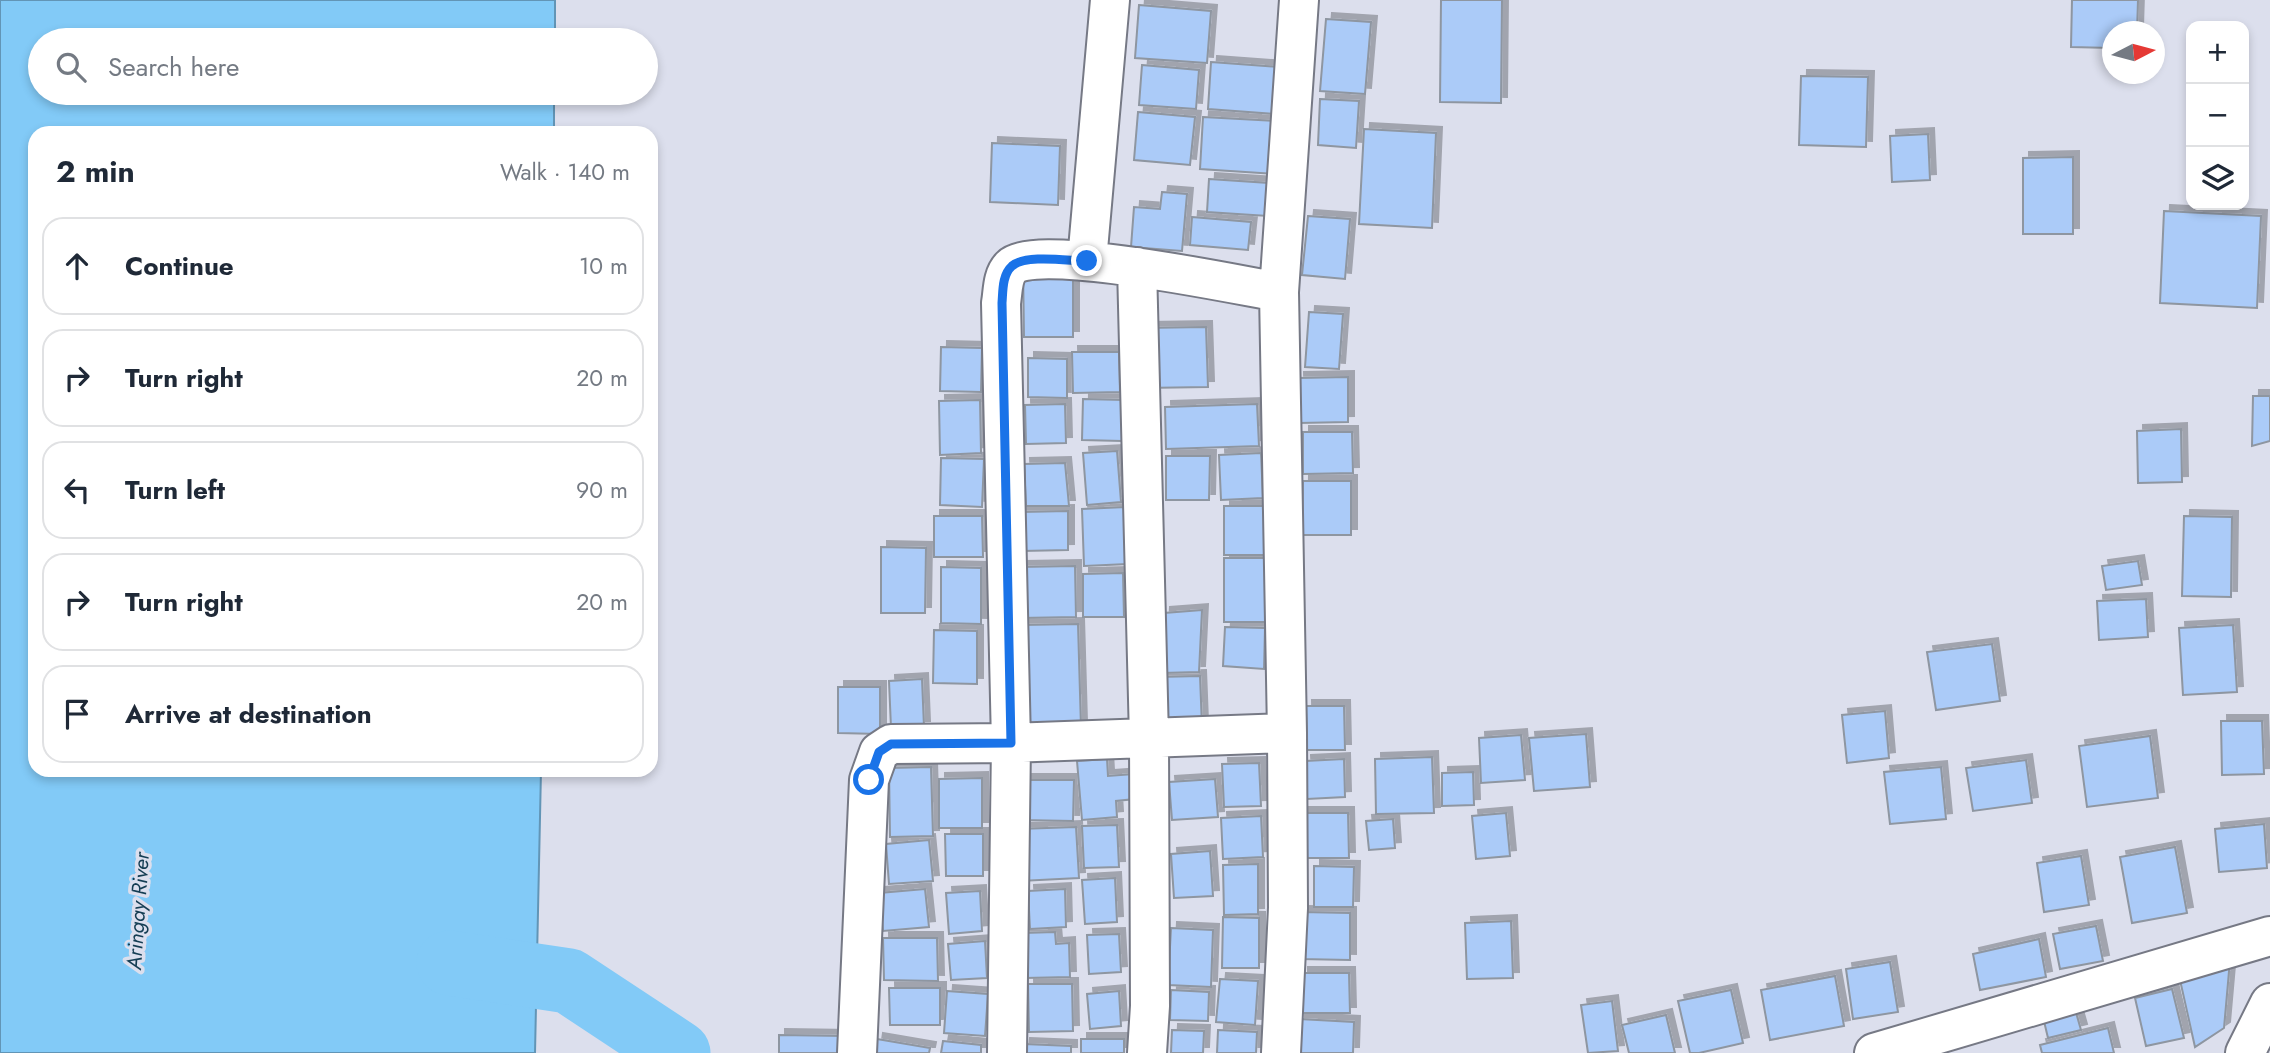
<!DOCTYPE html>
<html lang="en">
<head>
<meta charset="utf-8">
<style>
  :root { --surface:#fff; --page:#f6f6f7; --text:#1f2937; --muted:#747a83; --line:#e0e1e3 }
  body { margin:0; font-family:Jost,sans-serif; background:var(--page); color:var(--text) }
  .controls { position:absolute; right:21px; top:21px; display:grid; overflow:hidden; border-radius:14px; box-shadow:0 4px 10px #0003 }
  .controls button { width:63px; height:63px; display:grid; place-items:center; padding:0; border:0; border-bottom:2px solid var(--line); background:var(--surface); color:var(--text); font:35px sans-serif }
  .compass { position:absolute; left:2102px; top:21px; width:63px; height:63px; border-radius:50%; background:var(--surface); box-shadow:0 4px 10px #0003; rotate:84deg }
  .stop { position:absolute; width:21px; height:21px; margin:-16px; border:5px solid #1a73e8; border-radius:50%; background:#fff }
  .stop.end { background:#1a73e8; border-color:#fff; box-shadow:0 2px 7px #0008 }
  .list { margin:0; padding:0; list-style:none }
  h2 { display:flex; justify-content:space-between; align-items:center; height:91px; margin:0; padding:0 28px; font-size:30px }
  h2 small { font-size:23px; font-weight:400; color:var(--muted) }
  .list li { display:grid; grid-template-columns:46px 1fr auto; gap:21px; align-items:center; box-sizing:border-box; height:98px; margin:0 14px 14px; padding:0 14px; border:2px solid var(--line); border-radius:21px }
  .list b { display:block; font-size:26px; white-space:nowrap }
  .list em { font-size:23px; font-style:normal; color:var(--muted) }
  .icon { flex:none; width:38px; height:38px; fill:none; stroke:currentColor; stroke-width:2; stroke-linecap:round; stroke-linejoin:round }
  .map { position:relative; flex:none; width:2270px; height:1053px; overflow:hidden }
  .search { position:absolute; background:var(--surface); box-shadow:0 4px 10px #0003; left:28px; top:28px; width:630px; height:77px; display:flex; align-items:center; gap:18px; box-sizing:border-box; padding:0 24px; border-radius:38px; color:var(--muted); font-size:26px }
  .panel { position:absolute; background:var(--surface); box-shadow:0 4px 10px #0003; left:28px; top:126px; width:630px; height:651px; border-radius:21px }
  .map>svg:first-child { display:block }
  .water { fill:#82caf7; stroke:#6295b6; stroke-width:2 }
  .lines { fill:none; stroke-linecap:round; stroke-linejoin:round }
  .river { stroke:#82caf7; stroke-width:65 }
  .building { fill:#abcbf8; stroke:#8e96a1; stroke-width:2; filter:url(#shadow) }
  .minor-casing { stroke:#767985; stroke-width:42 }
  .minor { stroke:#fff; stroke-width:38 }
  .route { stroke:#1a73e8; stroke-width:9 }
  .labels { text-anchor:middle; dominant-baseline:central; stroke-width:7; stroke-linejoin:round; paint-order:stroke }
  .water-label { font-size:21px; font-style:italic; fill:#143d53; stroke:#dcdfed }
</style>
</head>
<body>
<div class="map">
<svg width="2270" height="1053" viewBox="0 0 2270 1053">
  <defs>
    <filter id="shadow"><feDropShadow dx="6" dy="-6" stdDeviation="0" flood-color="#0004"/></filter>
  </defs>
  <rect width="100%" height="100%" fill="#dcdfed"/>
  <path class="water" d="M0 0H555V40H40V93H554V133H35V770H541L535 1053H0Z"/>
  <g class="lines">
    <path class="river" d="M449 963 569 981 678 1053"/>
  </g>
  <path class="building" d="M1441 0H1502L1501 103 1440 102Z
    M2072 0H2138L2137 32H2112V48L2071 47Z
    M1139 5 1211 11 1207 63 1135 58Z
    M1326 19 1371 22 1365 94 1320 91Z
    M1211 62 1279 67 1276 114 1208 109Z
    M1142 65 1199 70 1196 109 1139 105Z
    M1801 76 1868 77 1866 147 1799 145Z
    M1320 99 1359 101 1356 148 1318 145Z
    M1138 112 1195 117 1190 165 1134 160Z
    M1203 117 1277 121 1274 174 1200 169Z
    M1364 129 1436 133 1432 228 1359 224Z
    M1928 134 1930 180 1892 182 1890 136Z
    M992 143 1060 146 1058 205 990 202Z
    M2073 157V234H2023V158Z
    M1209 179 1269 183 1268 216 1207 212Z
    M1162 192 1187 194 1182 251 1131 247 1134 207 1160 209Z
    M2164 211 2261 216 2257 308 2160 303Z
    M1308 216 1350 219 1345 279 1302 275Z
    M1192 217 1251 222 1248 250 1190 245Z
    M1023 267H1073V337H1024Z
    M1309 312 1343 314 1339 369 1305 367Z
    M1206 327 1208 387 1143 388 1142 328Z
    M941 347 982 348 981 392 940 391Z
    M1072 352H1119L1120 392 1073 393Z
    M1028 358 1067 359V398L1028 397Z
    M1348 377V422L1299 423 1298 378Z
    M2253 396H2270V441L2252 446Z
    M1083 399 1124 400 1122 441 1082 440Z
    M980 400 981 453 940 455 939 401Z
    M1065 404 1066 443 1026 444 1025 405Z
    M1257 404 1259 446 1166 449 1165 407Z
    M2181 429 2182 482 2138 483 2137 431Z
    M1303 432H1352L1353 473 1303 474Z
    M1117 451 1121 502 1087 505 1083 453Z
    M1261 453 1263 498 1221 500 1219 455Z
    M1166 456H1210L1209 500H1166Z
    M941 458 984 459 982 507 940 505Z
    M1065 463 1069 506H1026L1024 464Z
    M1303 481H1351V535H1302Z
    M1224 506H1270V555H1224Z
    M1126 507 1128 564 1084 566 1082 509Z
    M1068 511V550L1022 551 1021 512Z
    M934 516H982L983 557H934Z
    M2184 516 2232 517 2231 597 2182 596Z
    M881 547 926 548 925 613H881Z
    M1224 558H1271V622H1224Z
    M2138 561 2142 585 2106 590 2102 566Z
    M1075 566 1076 617 1020 618 1018 567Z
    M941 567 981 568V624L941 623Z
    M1123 573 1124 617H1083V574Z
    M2146 599 2148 637 2099 640 2097 601Z
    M1202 610 1199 672 1161 673 1164 613Z
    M1078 624 1081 728 1025 729 1022 625Z
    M2233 625 2237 692 2183 695 2179 628Z
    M1225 627 1265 628 1264 669 1223 666Z
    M934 630 977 631V684L933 683Z
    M1992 644 2000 701 1936 710 1927 652Z
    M1200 676 1202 727 1159 729 1157 677Z
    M922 679 924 727 891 728 889 681Z
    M838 687H880V734L838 733Z
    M1306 706H1344L1345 750H1307Z
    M1885 711 1889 758 1847 763 1842 715Z
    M2221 721H2262L2264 774 2222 775Z
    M1586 734 1590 787 1534 791 1529 738Z
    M1521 735 1525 780 1481 783 1479 738Z
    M2150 736 2158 798 2087 807 2079 746Z
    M1432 757 1434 813 1376 814 1375 759Z
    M1107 759 1108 776 1134 774 1135 799 1116 801 1117 817 1082 820 1077 761Z
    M1344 759 1345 797 1307 799 1305 761Z
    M2026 760 2032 803 1973 811 1966 768Z
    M1259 763 1261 806 1224 807 1222 764Z
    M931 767 933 836 890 837 889 768Z
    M1941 767 1946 819 1890 824 1884 772Z
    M1473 772 1474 805 1442 806V773Z
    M982 778V828H939V779Z
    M1215 779 1218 817 1172 820 1169 782Z
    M1021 780H1074L1073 821 1021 820Z
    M1302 813H1348L1349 858H1302Z
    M1506 813 1510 856 1476 859 1472 816Z
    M1261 816 1263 857 1223 859 1221 818Z
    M1393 819 1395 848 1369 850 1366 821Z
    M2264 824 2267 868 2219 872 2215 829Z
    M1117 825 1119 867 1084 868 1082 826Z
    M1076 827 1079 878 1020 881 1018 829Z
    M945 834H983V876H946Z
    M929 840 933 881 889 884 886 844Z
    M2175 847 2187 913 2132 923 2120 857Z
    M1210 851 1213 896 1174 898 1171 854Z
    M2081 856 2089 905 2044 912 2037 863Z
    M1258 864V914L1224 915 1223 865Z
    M1314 866 1354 867 1353 907H1314Z
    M1115 878 1117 922 1085 924 1082 880Z
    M925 889 929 927 883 931 879 893Z
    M1065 889 1066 927 1030 929 1028 891Z
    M980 891 982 931 949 934 946 893Z
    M1301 912 1350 913V960L1300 959Z
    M1223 917 1259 918V968H1222Z
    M1511 921 1513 978 1467 979 1465 923Z
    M2096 926 2103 961 2060 969 2053 934Z
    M1171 928 1213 930 1211 987 1168 985Z
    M1055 932 1056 944 1069 943 1070 977 1025 978 1023 933Z
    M1119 934 1121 972 1089 974 1087 935Z
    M883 938H937L938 981 884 980Z
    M2039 939 2046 977 1980 990 1973 954Z
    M985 941 987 978 951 980 948 944Z
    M2230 960 2224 1028 2195 1047 2178 971Z
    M1890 962 1898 1012 1853 1019 1846 969Z
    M1302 973H1349L1350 1013H1302Z
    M1835 976 1844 1026 1770 1040 1761 990Z
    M1220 979 1258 981 1255 1025 1216 1022Z
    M1028 984H1072L1073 1031 1029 1032Z
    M889 988H940V1025H890Z
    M2172 989 2184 1038 2146 1046 2135 998Z
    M1171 990 1209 992 1208 1021 1170 1020Z
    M1731 990 1743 1043 1699 1053H1690L1678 1001Z
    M947 991 988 994 985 1036 944 1033Z
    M1119 991 1121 1026 1090 1029 1087 994Z
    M1612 1001 1618 1051 1588 1053 1581 1005Z
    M2075 1009 2081 1030 2048 1038 2043 1017Z
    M1666 1015 1675 1053H1629L1622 1025Z
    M1299 1019 1354 1022 1353 1053H1297Z
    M2108 1028 2114 1053H2042L2040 1045Z
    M1172 1030 1204 1031 1203 1053H1171Z
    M1218 1030 1257 1032 1256 1053H1217Z
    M779 1035 845 1036 844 1053H779Z
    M877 1039 930 1048 929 1053H875Z
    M1081 1039H1124V1053H1081Z
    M943 1041 981 1045V1053H941Z
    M1024 1044 1071 1046V1053H1023Z"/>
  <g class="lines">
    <g class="minor-casing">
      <path id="minor" d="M1087 261 1110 0
        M1137 267 1149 738 1150 1006 1147 1053
        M857 1053 869 780 879 752 891 744 1011 743 1287 733
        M1007 1053 1011 743 1001 303C1003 292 1002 276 1011 267 1035 242 1238 285 1279 292
        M1281 1053 1288 908 1287 733 1279 292 1299 0
        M1874 1053 2270 936
        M2245 1053 2270 1003"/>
    </g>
    <use href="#minor" class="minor"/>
  </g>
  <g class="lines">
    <path class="route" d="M869 780 879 752 891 744 1011 743 1002 303C1003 291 1002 275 1012 266 1026 254 1069 261 1087 261"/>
  </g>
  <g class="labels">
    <g class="water-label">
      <text transform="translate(138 911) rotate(-86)">Aringay River</text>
    </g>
  </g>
</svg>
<div class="controls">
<button>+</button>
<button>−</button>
<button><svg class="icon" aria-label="layers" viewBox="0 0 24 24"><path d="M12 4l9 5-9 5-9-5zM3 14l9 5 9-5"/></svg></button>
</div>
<svg class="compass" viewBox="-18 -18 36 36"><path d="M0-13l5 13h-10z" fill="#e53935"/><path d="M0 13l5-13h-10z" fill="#747a83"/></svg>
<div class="stop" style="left:869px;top:780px"></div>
<div class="stop end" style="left:1087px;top:261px"></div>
<div class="search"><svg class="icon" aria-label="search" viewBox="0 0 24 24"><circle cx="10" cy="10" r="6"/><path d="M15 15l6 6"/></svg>Search here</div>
<section class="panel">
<h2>2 min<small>Walk · 140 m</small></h2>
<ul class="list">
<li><svg class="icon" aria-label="ahead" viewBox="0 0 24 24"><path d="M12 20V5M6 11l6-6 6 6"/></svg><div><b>Continue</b></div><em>10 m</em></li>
<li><svg class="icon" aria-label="right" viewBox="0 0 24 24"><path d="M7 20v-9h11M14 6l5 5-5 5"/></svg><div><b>Turn right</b></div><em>20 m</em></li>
<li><svg class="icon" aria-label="left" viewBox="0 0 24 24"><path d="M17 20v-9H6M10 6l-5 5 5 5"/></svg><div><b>Turn left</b></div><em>90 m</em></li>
<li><svg class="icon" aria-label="right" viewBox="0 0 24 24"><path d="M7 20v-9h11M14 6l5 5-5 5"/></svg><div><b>Turn right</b></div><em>20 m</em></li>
<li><svg class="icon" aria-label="arrive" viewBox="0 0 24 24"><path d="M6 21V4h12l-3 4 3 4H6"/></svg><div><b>Arrive at destination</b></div></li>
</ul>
</section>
</div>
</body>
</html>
